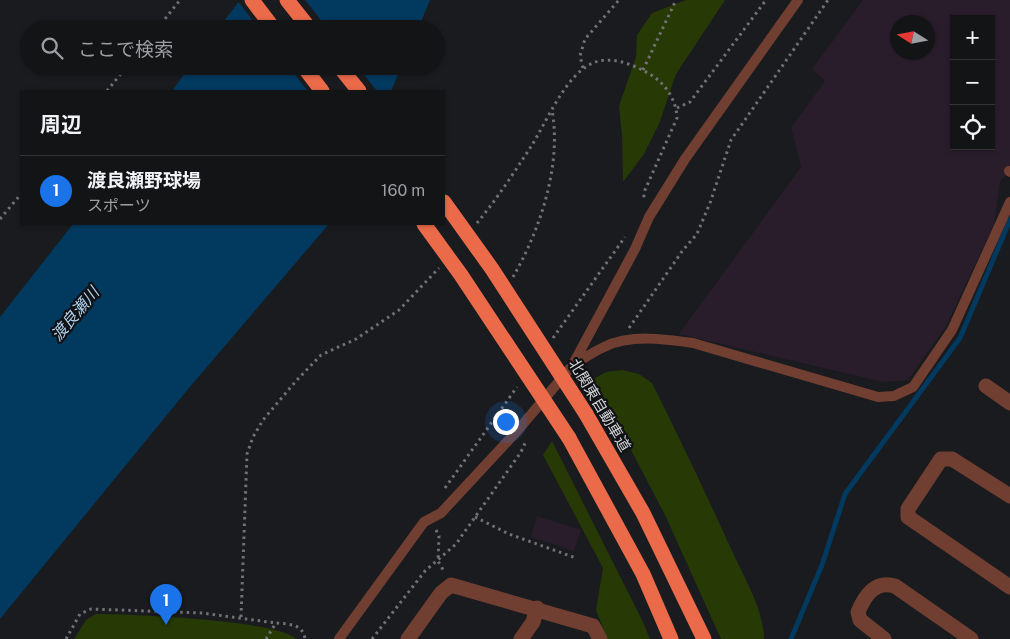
<!DOCTYPE html>
<html lang="ja">
<head>
<meta charset="utf-8">
<style>
  :root { --surface:#131416; --page:#202123; --text:#f1f3f6; --muted:#9d9ea1; --line:#323335; --accent:#1a73e8 }
  body { margin:0; font-family:"Public Sans","Noto Sans JP",sans-serif; background:var(--page); color:var(--text) }
  .controls { position:absolute; right:15px; top:15px; display:grid; overflow:hidden; border-radius:0px; box-shadow:0 1px 4px #0004 }
  .controls button { width:45px; height:45px; display:grid; place-items:center; padding:0; border:0; border-bottom:1px solid var(--line); background:var(--surface); color:var(--text); font:25px sans-serif }
  .compass { position:absolute; left:890px; top:15px; width:45px; height:45px; border-radius:50%; background:var(--surface); box-shadow:0 1px 4px #0004; rotate:281deg }
  .you { position:absolute; left:505px; top:421px; width:18px; height:18px; margin:-12px; border:4px solid #fff; border-radius:50%; background:#1a73e8; box-shadow:0 0 0 8px #1a73e833 }
  .badge { display:grid; place-items:center; width:32px; height:32px; border-radius:50%; background:var(--accent); color:#fff; font-size:16px; font-weight:700 }
  .pin { position:absolute; translate:-50% -41px; filter:drop-shadow(0 1px 2px #0008) }
  .pin::after { content:''; position:absolute; top:26px; width:18px; height:15px; background:inherit; clip-path:polygon(0 0,100% 0,50% 100%) }
  .list { margin:0; padding:0; list-style:none }
  h2 { display:flex; justify-content:space-between; align-items:center; height:65px; margin:0; padding:0 20px; font-size:21px }
  h2 small { font-size:16px; font-weight:400; color:var(--muted) }
  .list li { display:grid; grid-template-columns:32px 1fr auto; gap:15px; align-items:center; box-sizing:border-box; height:70px; padding:0 20px; border-top:1px solid var(--line) }
  .list b { display:block; font-size:19px; white-space:nowrap }
  .list p { margin:0; font-size:16px; white-space:nowrap; color:var(--muted) }
  .list em { font-size:16px; font-style:normal; color:var(--muted) }
  .icon { flex:none; width:28px; height:28px; fill:none; stroke:currentColor; stroke-width:2; stroke-linecap:round; stroke-linejoin:round }
  .map { position:relative; flex:none; width:1010px; height:639px; overflow:hidden }
  .search { position:absolute; background:var(--surface); box-shadow:0 1px 4px #0004; left:20px; top:20px; width:425px; height:55px; display:flex; align-items:center; gap:12px; box-sizing:border-box; padding:0 18px; border-radius:28px; color:var(--muted); font-size:19px }
  .panel { position:absolute; background:var(--surface); box-shadow:0 1px 4px #0004; left:20px; top:90px; width:425px; height:135px; border-radius:0px }
  .map>svg:first-child { display:block }
  .industrial { fill:#291d2b; fill-rule:evenodd }
  .green { fill:#273a06 }
  .water { fill:#02395f }
  .pier { fill:#191b1e }
  .lines { fill:none; stroke-linecap:round; stroke-linejoin:round }
  .stream { stroke:#02395f; stroke-width:5 }
  .path { stroke:#717275; stroke-width:3; stroke-dasharray:2.5 4; stroke-linecap:butt }
  .lane { stroke:#713f31; stroke-width:10 }
  .street { stroke:#713f31; stroke-width:15 }
  .highway { stroke:#ea6a49; stroke-width:15 }
  .highway-bridge { stroke:#ea6a49; stroke-width:15 }
  .labels { text-anchor:middle; dominant-baseline:central; stroke-width:4.5; stroke-linejoin:round; paint-order:stroke }
  .street-label { font-size:15px; fill:#d0d1d4; stroke:#101215 }
  .water-label { font-size:16px; font-style:italic; fill:#b1d1ef; stroke:#101215 }
</style>
</head>
<body>
<div class="map">
<svg width="1010" height="639" viewBox="0 0 1010 639">
  <rect width="100%" height="100%" fill="#191b1e"/>
  <path class="industrial" d="M863 0H1010V170L1000 182 994 224 946 326 908 380 883 382 679 334 801 167 791 128 825 81 812 69ZM954 19H991V146H954ZM898 22H928V52H898Z
    M537 516 581 530 574 551 531 537Z"/>
  <path class="green" d="M686 0H725L676 74 659 124 644 154 623 182 622 135 619 106 636 57 637 35 652 13Z
    M622 370 639 374 652 383C680 439 707 496 733 553 745 579 764 611 764 639H721L666 517 615 419 604 410 590 381 606 372Z
    M552 441 643 622 650 639H607L596 610 603 568 543 455Z
    M96 614C126 614 280 620 296 639H74L86 620Z"/>
  <path class="water" d="M240 0H430L418 29H218Z
    M190 66H402L391 91H172Z
    M73 224H329L189 388 0 619V317Z"/>
  <path class="pier" d="M237 0H305L328 29H259Z
    M288 66H357L377 91H308Z"/>
  <g class="lines">
    <path class="stream" d="M791 639 822 565 845 494 960 338 1010 220"/>
    <path class="path" d="M157 29 180 0
      M583 68 580 56 585 39 619 0
      M643 70 676 0
      M107 91 127 66
      M677 108 690 102 766 0
      M0 219 21 194
      M477 223C497 199 515 171 532 145 547 121 566 74 593 63 608 56 630 63 644 71 663 80 676 97 677 118L645 190 643 201
      M513 277C540 230 562 165 552 110
      M629 328 683 250 697 234 710 203 731 140 828 0
      M553 338 625 237
      M445 488 517 387
      M475 517 509 534 576 558
      M436 530 439 536 438 561 445 573
      M241 617 247 454 253 437 263 420 296 381 321 355 356 339 399 310 439 268
      M66 639 80 614 91 609 202 613 276 623
      M266 639 276 623C289 624 303 624 305 639
      M372 639 425 571 456 544 521 452 526 441"/>
    <path class="lane" d="M1009 171 1010 172
      M573 365C583 359 593 352 604 347 630 334 665 339 693 343L878 397 894 396 913 387 952 330 1010 202
      M339 639 424 522 441 513 518 430 572 366 635 249 649 217 685 159 798 0"/>
    <path class="street" d="M986 386 1010 403
      M1010 496 952 459H941L908 509V517L1010 587
      M408 639 441 593 451 585 593 626 600 639
      M521 639 533 622 537 608
      M884 639 860 620 858 612C865 595 875 580 895 586L971 639"/>
    <path class="highway" d="M252 0 274 29
      M287 0 310 29
      M303 66 322 91
      M339 66 359 91
      M586 414 643 513 704 639
      M569 438 643 574 671 639"/>
    <path class="highway-bridge" d="M444 202 492 269 586 414
      M424 224 461 275 569 438"/>
  </g>
  <g class="labels">
    <g class="street-label">
      <text transform="translate(600 405) rotate(59)">北関東自動車道</text>
    </g>
    <g class="water-label">
      <text transform="translate(75 314) rotate(-50)">渡良瀬川</text>
    </g>
  </g>
</svg>
<div class="controls">
<button>+</button>
<button>−</button>
<button><svg class="icon" aria-label="locate" viewBox="0 0 24 24"><circle cx="12" cy="12" r="6"/><path d="M12 2v4M12 18v4M2 12h4M18 12h4"/></svg></button>
</div>
<svg class="compass" viewBox="-18 -18 36 36"><path d="M0-13l5 13h-10z" fill="#e53935"/><path d="M0 13l5-13h-10z" fill="#9d9ea1"/></svg>
<div class="you"></div>
<div class="pin badge" style="left:166px;top:625px">1</div>
<div class="search"><svg class="icon" aria-label="search" viewBox="0 0 24 24"><circle cx="10" cy="10" r="6"/><path d="M15 15l6 6"/></svg>ここで検索</div>
<section class="panel">
<h2>周辺<small></small></h2>
<ul class="list">
<li><span class="badge">1</span><div><b>渡良瀬野球場</b><p>スポーツ</p></div><em>160 m</em></li>
</ul>
</section>
</div>
</body>
</html>
